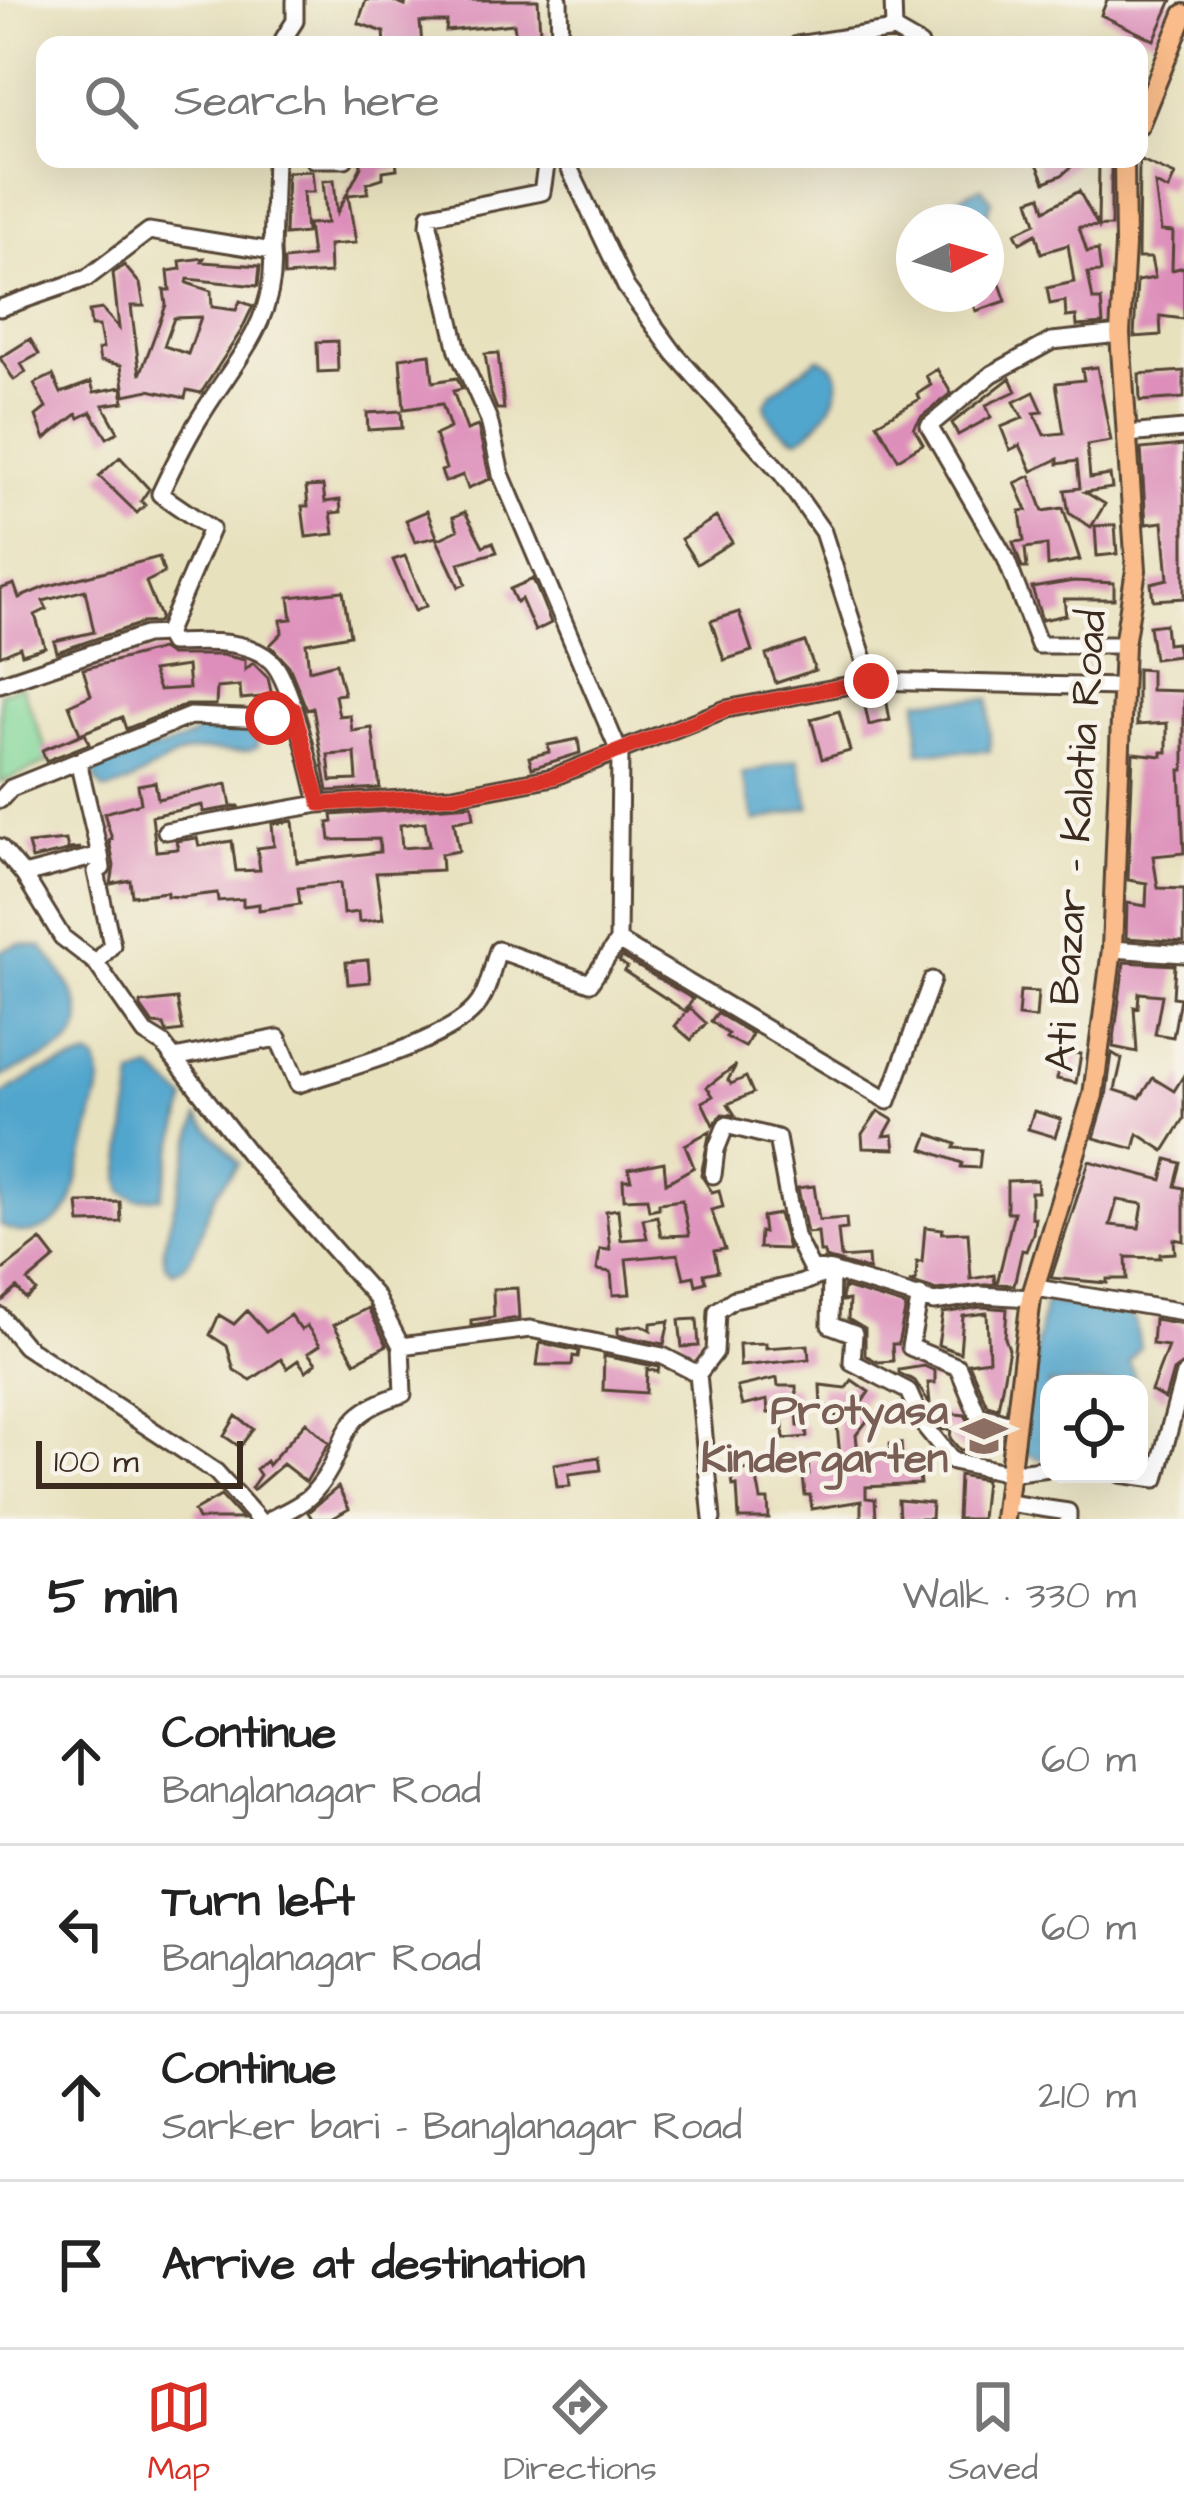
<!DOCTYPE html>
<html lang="en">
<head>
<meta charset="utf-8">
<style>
  :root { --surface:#fff; --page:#f6f6f6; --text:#222; --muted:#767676; --line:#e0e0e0; --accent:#d93025 }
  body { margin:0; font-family:"Architects Daughter",sans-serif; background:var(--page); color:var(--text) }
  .controls { position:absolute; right:36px; bottom:36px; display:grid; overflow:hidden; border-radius:24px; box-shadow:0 12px 48px #0002 }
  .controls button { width:108px; height:108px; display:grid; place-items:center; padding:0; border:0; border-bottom:3px solid var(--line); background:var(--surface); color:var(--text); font:60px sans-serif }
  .compass { position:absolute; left:896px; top:204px; width:108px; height:108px; border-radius:50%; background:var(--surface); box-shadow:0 12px 48px #0002; rotate:85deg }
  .scale { position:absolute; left:36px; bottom:30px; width:207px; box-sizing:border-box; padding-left:12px; border:6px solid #3b2a1e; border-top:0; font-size:33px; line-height:42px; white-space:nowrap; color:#3b2a1e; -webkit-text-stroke:9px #f7f3e8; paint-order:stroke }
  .stop { position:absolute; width:36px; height:36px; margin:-27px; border:9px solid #d93025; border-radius:50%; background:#fff }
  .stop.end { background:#d93025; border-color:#fff; box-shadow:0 3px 12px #0008 }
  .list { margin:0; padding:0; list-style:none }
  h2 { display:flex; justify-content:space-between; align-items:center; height:156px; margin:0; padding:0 48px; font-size:51px }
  h2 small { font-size:39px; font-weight:400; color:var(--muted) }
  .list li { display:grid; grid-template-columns:78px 1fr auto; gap:36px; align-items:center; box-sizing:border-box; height:168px; padding:0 48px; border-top:3px solid var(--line) }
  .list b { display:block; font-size:45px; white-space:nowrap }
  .list p { margin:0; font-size:39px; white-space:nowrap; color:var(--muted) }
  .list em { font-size:39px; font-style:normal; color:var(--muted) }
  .icon { flex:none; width:66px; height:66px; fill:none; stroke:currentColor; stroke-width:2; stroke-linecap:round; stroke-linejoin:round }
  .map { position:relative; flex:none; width:1184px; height:1519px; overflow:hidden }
  .search { position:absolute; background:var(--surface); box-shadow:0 12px 48px #0002; left:36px; right:36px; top:36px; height:132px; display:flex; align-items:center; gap:30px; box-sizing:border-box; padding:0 42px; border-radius:24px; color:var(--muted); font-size:45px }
  .sheet { height:828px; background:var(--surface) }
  nav { display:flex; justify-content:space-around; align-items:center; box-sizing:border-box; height:168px; border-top:3px solid var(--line); background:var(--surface); font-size:33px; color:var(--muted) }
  nav a { display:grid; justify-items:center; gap:6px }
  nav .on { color:var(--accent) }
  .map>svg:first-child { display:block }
  .green { fill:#83d79a; stroke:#5f805c; stroke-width:3 }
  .water { fill:#51a6cd; stroke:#466876; stroke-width:3 }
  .building { fill:#dd8eba; fill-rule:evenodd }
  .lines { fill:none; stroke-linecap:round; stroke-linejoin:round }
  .minor-casing { stroke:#554536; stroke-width:21 }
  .major-casing { stroke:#554536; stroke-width:24 }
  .minor { stroke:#fff; stroke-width:15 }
  .major { stroke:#f9bc8a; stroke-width:18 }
  .route { stroke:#d93025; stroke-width:15 }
  .labels { text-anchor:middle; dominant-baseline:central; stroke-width:9; stroke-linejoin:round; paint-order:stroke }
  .street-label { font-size:42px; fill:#3b2a1e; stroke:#f7f3e8 }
  .education-label { font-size:42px; font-weight:bold; fill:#785e54; stroke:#f7f3e8; text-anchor:end }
</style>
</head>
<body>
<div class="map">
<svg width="1184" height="1519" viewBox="0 0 1184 1519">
  <rect width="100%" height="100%" fill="#f7f3e8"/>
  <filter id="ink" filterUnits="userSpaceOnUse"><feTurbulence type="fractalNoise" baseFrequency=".00833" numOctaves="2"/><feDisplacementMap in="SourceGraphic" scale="24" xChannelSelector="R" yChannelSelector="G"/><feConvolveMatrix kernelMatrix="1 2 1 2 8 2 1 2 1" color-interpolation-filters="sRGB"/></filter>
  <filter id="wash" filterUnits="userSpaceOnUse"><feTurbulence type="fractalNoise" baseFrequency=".004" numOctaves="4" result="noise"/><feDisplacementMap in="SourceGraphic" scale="48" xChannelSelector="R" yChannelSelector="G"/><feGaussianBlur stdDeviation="2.7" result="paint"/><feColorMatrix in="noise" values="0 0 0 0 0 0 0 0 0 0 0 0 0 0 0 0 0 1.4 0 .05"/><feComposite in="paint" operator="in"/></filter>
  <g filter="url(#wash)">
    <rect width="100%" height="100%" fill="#e8e1be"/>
    <path class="green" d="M21 685 51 761 0 783V693Z"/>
    <path class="water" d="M981 187 992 201 984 222H920L942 206Z
      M818 358C862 371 824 426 798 439 781 433 768 421 765 404L773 392Z
      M989 699 990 751 919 752 918 700Z
      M210 722 237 724 257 741V747C234 759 207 744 182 754 159 763 123 791 104 790L95 778V761L166 747 189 738Z
      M798 759 810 807 755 822 742 774Z
      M19 944 42 947C64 976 104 1024 60 1050 40 1061 19 1067 0 1078V951Z
      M90 1057 96 1061 101 1083 71 1205C53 1229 29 1242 0 1225V1096L40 1072Z
      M152 1069 186 1100 161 1197 136 1199 123 1192 120 1179 133 1077Z
      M198 1117 239 1163C231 1173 222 1184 215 1195 202 1218 200 1263 173 1272L165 1265 163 1248Z
      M1045 1302 1123 1311 1135 1321 1140 1347 1129 1362 1136 1381 1132 1384H1049V1458L1039 1459 1017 1449Z"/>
    <g id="blocks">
      <path class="building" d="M366 0H391L405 6 406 0H538L540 32 548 31V45H517L514 24 446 31 447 22H420L422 45H385L384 32 358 23Z
        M1107 0H1172L1154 40 1101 15Z
        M360 159H396L397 169 383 171V178L367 183 368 193 348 195 356 243 329 245 330 273 284 276V260L312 257 308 224 327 223 323 181 334 180 337 213 361 167Z
        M1035 159H1080L1062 175 1045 182Z
        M1139 159 1175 175 1168 190 1155 184 1161 231 1173 232 1172 270 1184 267V319L1160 316 1161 335 1134 337 1137 281 1155 278 1151 258H1138Z
        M1099 161H1111V226L1079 227 1087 252 1098 250 1101 272 1088 273 1093 300H1101L1103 324 1077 326 1076 316 1066 317 1065 301 1050 304 1047 288 1074 282 1068 245 1041 253 1036 234 1020 243 1015 233 1036 223 1029 200 1041 196 1045 210 1079 191 1098 226Z
        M312 171 314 192H303L306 233 285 235 287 172Z
        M204 258 202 262 260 266 258 286 188 279 187 283 211 291 212 307 236 310 240 301 253 306 241 331 201 393 187 390 185 398 149 390 125 395 121 365 100 361 98 350 103 348 99 326H91L89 311 102 309 119 328 113 273 124 265 140 284 144 306H131L140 375 166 305 164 290H170L168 271 181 269 180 261ZM201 317 188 354 164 346 174 318Z
        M999 281 1006 301 976 311 971 294H986V285Z
        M30 339 39 354 21 364 26 372 14 380 0 358Z
        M337 341 338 371 318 372 317 342Z
        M498 353 504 409H497L491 394 485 354Z
        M430 354 433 382 457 378 462 389 453 391 467 430 478 426 490 479 468 488 463 475 445 482 441 471 446 469 435 435 450 428 442 404 404 409 400 358Z
        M1097 367 1111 441 1087 445 1090 478 1110 475 1112 488 1085 492 1105 504 1091 527 1069 513 1065 490 1080 488 1077 461 1058 464V459L1032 471 1020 445 1010 450 1001 427 1023 418 1014 402 1034 392 1043 412 1034 413 1044 435 1064 433 1056 383 1084 380 1082 369Z
        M937 369 951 393 921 417 914 428 923 444 898 459 877 423 920 399 917 394 931 385 926 376Z
        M1184 371V398L1140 401 1139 374Z
        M53 375 61 393 91 382 94 392 122 387 124 402 103 405 118 432 107 438 91 412 79 418 77 414 45 439 36 416 46 408 34 384Z
        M1010 378 1016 391 986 405 991 417 958 435 952 423Z
        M401 411 402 428 368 430 367 413Z
        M1184 445V598L1153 600 1151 583 1168 579 1163 522 1146 524 1141 449Z
        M120 457 149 489 141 501 145 505 137 513 99 476Z
        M1030 476 1043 511 1063 508 1080 560 1048 566 1047 545 1025 548 1027 568H1022L1013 542 1024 541 1020 511 1027 510 1015 483Z
        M323 486 325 502 340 500 341 512 331 513 334 534 306 537 302 506H308L306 487Z
        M427 511 437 537 415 542 406 520Z
        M465 512 483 546 493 542 497 552 459 563 466 584 459 587 437 540 458 530 453 517Z
        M716 517 732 542 697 564 681 539Z
        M1115 525 1117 554 1097 556 1095 526Z
        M405 556 426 606 415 611 393 560Z
        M159 557 164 573 146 582 160 617 158 622 142 623 57 652 54 641 94 632 85 590 43 601 47 609 35 615 45 647 22 654 20 647 0 656V589L14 584 19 598 45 587Z
        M533 579 551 623 535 631 521 599 516 602 510 589Z
        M1074 581 1114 583V599H1064L1066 615 1042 620 1032 588Z
        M343 591 350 635 306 643 309 670 336 663 344 694 335 695 339 716 350 715 352 731 372 728 380 788 328 791 313 708 307 710 289 666 270 645 282 633 281 620 292 619 289 597ZM355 753 357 780 331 781 328 755Z
        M739 612 752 651 724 660 711 621Z
        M1165 624 1167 644 1176 643 1178 656 1154 659 1149 626Z
        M805 642 815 670 776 683 766 655Z
        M161 649 170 655H222L245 660V670L253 663 268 678 272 696 241 699 240 686 217 688 216 705H186L126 729 122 717 80 734 69 705 91 695 83 669ZM187 666 189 688 159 690 152 671Z
        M1137 669 1151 670V690L1184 691V770H1180L1184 853 1153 856 1158 888 1184 889V942L1126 938 1127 903 1146 906 1147 883 1128 880 1133 753 1162 756V752H1167V723L1137 725Z
        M886 698 890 720 869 725 864 702Z
        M839 711 850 751 822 759 811 719Z
        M85 733 89 744 46 761 42 750Z
        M578 739 580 753 532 768 529 757 549 752 548 745Z
        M155 782 158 799 227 784 231 806H240L203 812 202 805 152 816 156 851 178 849 176 841 197 838 199 846 232 841 236 871 260 870 257 848 274 846 272 824 293 821 297 862 380 852 379 839 330 840 328 823 333 822 332 815 472 805 474 818 454 821 459 851 441 854 442 870 376 873 383 919 359 922 358 912 343 914 340 883 298 888 300 904 259 910V904L243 906V899L218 901 217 893 182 897 167 896V892L132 896 130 880 111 884 114 866 109 840 112 839 104 813 141 803 138 785ZM425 822 429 846 402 848 400 825Z
        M66 840 68 849 81 848 32 859 28 844Z
        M622 957 693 999 685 1011 624 971 627 967 619 961Z
        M368 960 370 982 348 984 346 962Z
        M1124 962 1175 965 1173 997 1180 998 1173 1037 1155 1034 1162 995 1139 993 1138 1008 1134 1007 1137 1052 1113 1047Z
        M1020 991 1038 992 1036 1018 1018 1016Z
        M177 999 183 1031 167 1033 164 1025 153 1024 141 1007V1003Z
        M690 1008 706 1023 691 1040 675 1026Z
        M717 1013 752 1034 745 1047 726 1037 728 1034 711 1021Z
        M1062 1051 1081 1054 1076 1083 1057 1079Z
        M1112 1053 1122 1059 1115 1090 1140 1098 1153 1078 1174 1091 1184 1075V1119L1164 1151 1138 1134 1134 1149 1094 1138 1106 1097Z
        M736 1065 728 1080 731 1084 746 1077 753 1093 728 1104 735 1115 722 1114 713 1125 702 1102 713 1096 707 1087Z
        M878 1111 893 1120 884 1136 893 1135 895 1149 863 1148 862 1134Z
        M1034 1111 1061 1119 1055 1137 1028 1129Z
        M710 1131 701 1175 712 1192 719 1190 723 1207 711 1210 725 1249 714 1251 718 1271 704 1274 706 1282 696 1285 694 1276 684 1278 678 1254 626 1259 630 1294 613 1295 611 1272 597 1270 600 1249 610 1250 606 1211 618 1209 621 1240 647 1238 643 1219 657 1216 661 1236 689 1235 682 1200 659 1203V1208L649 1210 647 1198 624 1199 623 1180H631L628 1169 664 1162 666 1183 694 1167 685 1145Z
        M929 1134 956 1144 954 1148 981 1150 979 1168 961 1167 962 1163 923 1149Z
        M1167 1159 1181 1163 1175 1186 1184 1188V1241L1174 1239 1175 1253 1160 1254V1258L1126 1257 1127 1279H1107V1283L1051 1278 1089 1161 1162 1180ZM1117 1200 1143 1204 1139 1228 1110 1225Z
        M1037 1180 1038 1192H1031V1217L1035 1218 1033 1233 1026 1251 1022 1250 1014 1285 997 1284 1014 1212H1007V1181Z
        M814 1186 819 1220 846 1218 847 1229 838 1230 841 1258 868 1256 869 1270 825 1258 824 1252H820L818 1232 807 1233 798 1188Z
        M120 1202 121 1222 80 1223 78 1203Z
        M779 1214 788 1249 759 1248 760 1232 764 1233 762 1217Z
        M925 1227 943 1229 942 1233 968 1232 971 1279 994 1275 995 1284 935 1290 909 1282 916 1281 917 1262H922Z
        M41 1240 55 1258 28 1281 36 1291 26 1299 17 1288 0 1303V1272Z
        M843 1287 906 1306 898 1344H892L893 1361 878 1362 865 1355V1329L848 1319 849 1300 842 1301Z
        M517 1288 519 1318 471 1325V1320L494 1317 493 1289Z
        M981 1307 1007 1309 1005 1338 1009 1349 998 1408 987 1405 969 1363 989 1360 987 1313 963 1316 960 1353 938 1345 943 1313Z
        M368 1308 387 1345 355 1362 334 1325Z
        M247 1311 266 1332 290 1315 301 1330 307 1326 320 1345 308 1353 316 1363 306 1371 298 1360 287 1368 281 1359 251 1380 234 1370 227 1346 210 1335 219 1315 234 1324Z
        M697 1319 699 1346 682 1347 679 1320Z
        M1154 1319 1184 1324V1363L1173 1371 1165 1399 1151 1391 1168 1346 1152 1344Z
        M669 1321 664 1344 618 1335V1328L641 1325 651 1330V1323Z
        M540 1343 579 1351 578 1357 573 1356 572 1365H537Z
        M766 1343V1348L808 1345 809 1359 740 1366 739 1344Z
        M604 1356 659 1367 658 1372 647 1369 646 1393 603 1390Z
        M924 1366 935 1371V1383H928L930 1404 915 1381 899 1373V1370Z
        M777 1378 778 1386H796L798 1426H806L807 1437 784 1439 782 1413H768L767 1400 742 1406 737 1387Z
        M852 1380 869 1392 859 1407 871 1416 856 1435 859 1460 891 1457 890 1444 901 1443 902 1457 917 1455 920 1484 866 1487V1498L875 1499 876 1519H861V1501L812 1509 810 1495H805L803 1476 809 1475 808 1460 840 1456 835 1406 821 1407 820 1385 846 1388Z
        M945 1413 965 1415 971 1425 992 1431V1449L960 1450 950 1438 951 1429 943 1430 932 1415Z
        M236 1416 253 1429 240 1447 224 1436Z
        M306 1422 329 1443 306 1482 283 1464 253 1490 251 1488 260 1475 256 1469 266 1461 268 1465Z
        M599 1457 601 1470 569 1474 570 1486 557 1487 554 1464Z
        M755 1468 761 1500H768L769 1519H739L737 1485 733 1486 731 1472Z
        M959 1475 985 1480 981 1519H957Z
        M338 1487 349 1509 331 1519H312L308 1512Z
        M221 1496 242 1519H198L194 1511Z
        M898 1500 932 1503 931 1519H899Z"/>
    </g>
  </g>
  <g filter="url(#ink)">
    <use href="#blocks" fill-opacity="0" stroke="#554536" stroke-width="3"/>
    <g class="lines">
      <g class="minor-casing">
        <path id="minor" d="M559 0 560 45
          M893 0 894 30
          M286 45 284 38 295 21V0
          M797 45 894 30 920 45
          M313 159H345
          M547 159 542 192 430 215 429 225 458 351 489 420 501 474 620 754 618 941 888 1101 932 980
          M565 159 626 287 675 354 782 474 823 532 871 681
          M0 308 87 278 149 231 272 251 275 159
          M1120 334 1052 341 992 374 929 426 1006 559 1039 645H1124
          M1127 434 1184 429
          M166 634 211 529 160 494C173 466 187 437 204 411 237 358 278 317 272 251
          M0 684 145 635 166 634 171 643C202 642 247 638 271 661 292 681 312 774 319 804L453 796 553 777 726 709 871 681 1121 687
          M0 800 11 788 190 716 272 719 294 709
          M166 831 319 804
          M0 847 24 875 100 855 78 761
          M24 875 62 937 96 963 145 1033 163 1044 248 1153 375 1296 401 1346 403 1394C326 1418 356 1445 312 1494 302 1505 284 1512 271 1519
          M1112 949 1184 954
          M96 963 112 945 96 872 102 868 100 855
          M174 1058 278 1038 298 1084C343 1069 453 1041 479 1003 489 989 492 967 498 950L590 983 618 941
          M713 1175 716 1150 726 1125 777 1138 795 1236 811 1268 831 1271 830 1325 854 1334 852 1362 908 1391 923 1424 953 1461 1009 1473 1049 1468
          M1036 1288 1184 1312
          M920 1296 910 1347 958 1367 978 1415 1015 1425
          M0 1316 25 1346 216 1472 258 1519
          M401 1346 530 1329 663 1356 698 1374 715 1352 717 1311 734 1299 802 1283 831 1271 934 1302 980 1295 1031 1298
          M698 1374 712 1519
          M1120 1474 1156 1479 1184 1375
          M1008 1503 1068 1512V1519"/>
      </g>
      <g class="major-casing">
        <path id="major" d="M1139 125 1184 14
          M1004 1519 1031 1298 1093 1095 1112 949 1124 645 1136 570 1120 334 1125 245 1124 159"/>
      </g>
      <use href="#minor" class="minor"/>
      <use href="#major" class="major"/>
    </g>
  </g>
  <g class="lines" filter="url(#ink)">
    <path class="route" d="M272 718 294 709 320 804 453 796 553 777 726 709 871 681"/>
  </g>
  <defs>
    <g id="school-bare" transform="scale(3.6)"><path d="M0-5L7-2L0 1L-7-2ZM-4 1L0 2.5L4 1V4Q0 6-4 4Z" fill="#8d6e63" stroke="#f7f3e8" stroke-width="2.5" paint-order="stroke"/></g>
  </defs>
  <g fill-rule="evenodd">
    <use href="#school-bare" x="984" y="1436"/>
  </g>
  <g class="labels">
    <g class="street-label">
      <text transform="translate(1077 841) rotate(-86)">Ati Bazar - Kalatia Road</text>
    </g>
    <g class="education-label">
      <text x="948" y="1412">Protyasa<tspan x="948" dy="48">Kindergarten</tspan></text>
    </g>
  </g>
</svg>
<div class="controls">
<button><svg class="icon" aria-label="locate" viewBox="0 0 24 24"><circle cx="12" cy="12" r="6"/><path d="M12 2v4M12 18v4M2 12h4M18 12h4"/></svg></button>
</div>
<svg class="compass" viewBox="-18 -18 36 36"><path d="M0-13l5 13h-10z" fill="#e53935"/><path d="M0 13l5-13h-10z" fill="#767676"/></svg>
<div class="scale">100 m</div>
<div class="stop" style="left:272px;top:718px"></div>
<div class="stop end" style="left:871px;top:681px"></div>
<div class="search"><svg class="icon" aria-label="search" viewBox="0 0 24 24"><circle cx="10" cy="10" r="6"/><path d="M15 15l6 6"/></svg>Search here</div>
</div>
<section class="sheet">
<h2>5 min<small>Walk · 330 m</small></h2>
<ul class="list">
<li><svg class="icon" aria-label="ahead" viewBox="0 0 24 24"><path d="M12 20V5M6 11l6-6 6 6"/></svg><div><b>Continue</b><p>Banglanagar Road</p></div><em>60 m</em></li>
<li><svg class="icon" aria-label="left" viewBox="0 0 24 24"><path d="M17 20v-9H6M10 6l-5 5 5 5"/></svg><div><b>Turn left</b><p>Banglanagar Road</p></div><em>60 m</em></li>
<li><svg class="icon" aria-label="ahead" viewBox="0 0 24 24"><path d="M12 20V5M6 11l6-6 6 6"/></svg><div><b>Continue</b><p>Sarker bari - Banglanagar Road</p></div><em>210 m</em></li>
<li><svg class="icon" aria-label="arrive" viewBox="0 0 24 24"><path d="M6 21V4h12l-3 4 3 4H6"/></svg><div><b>Arrive at destination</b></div></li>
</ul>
</section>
<nav>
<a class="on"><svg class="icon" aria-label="map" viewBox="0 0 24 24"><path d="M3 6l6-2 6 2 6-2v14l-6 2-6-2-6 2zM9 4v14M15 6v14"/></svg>Map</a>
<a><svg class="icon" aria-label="directions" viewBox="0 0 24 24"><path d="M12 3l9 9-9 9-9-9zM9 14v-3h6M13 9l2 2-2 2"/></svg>Directions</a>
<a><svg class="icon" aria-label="saved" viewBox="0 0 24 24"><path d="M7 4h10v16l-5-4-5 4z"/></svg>Saved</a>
</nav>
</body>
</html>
